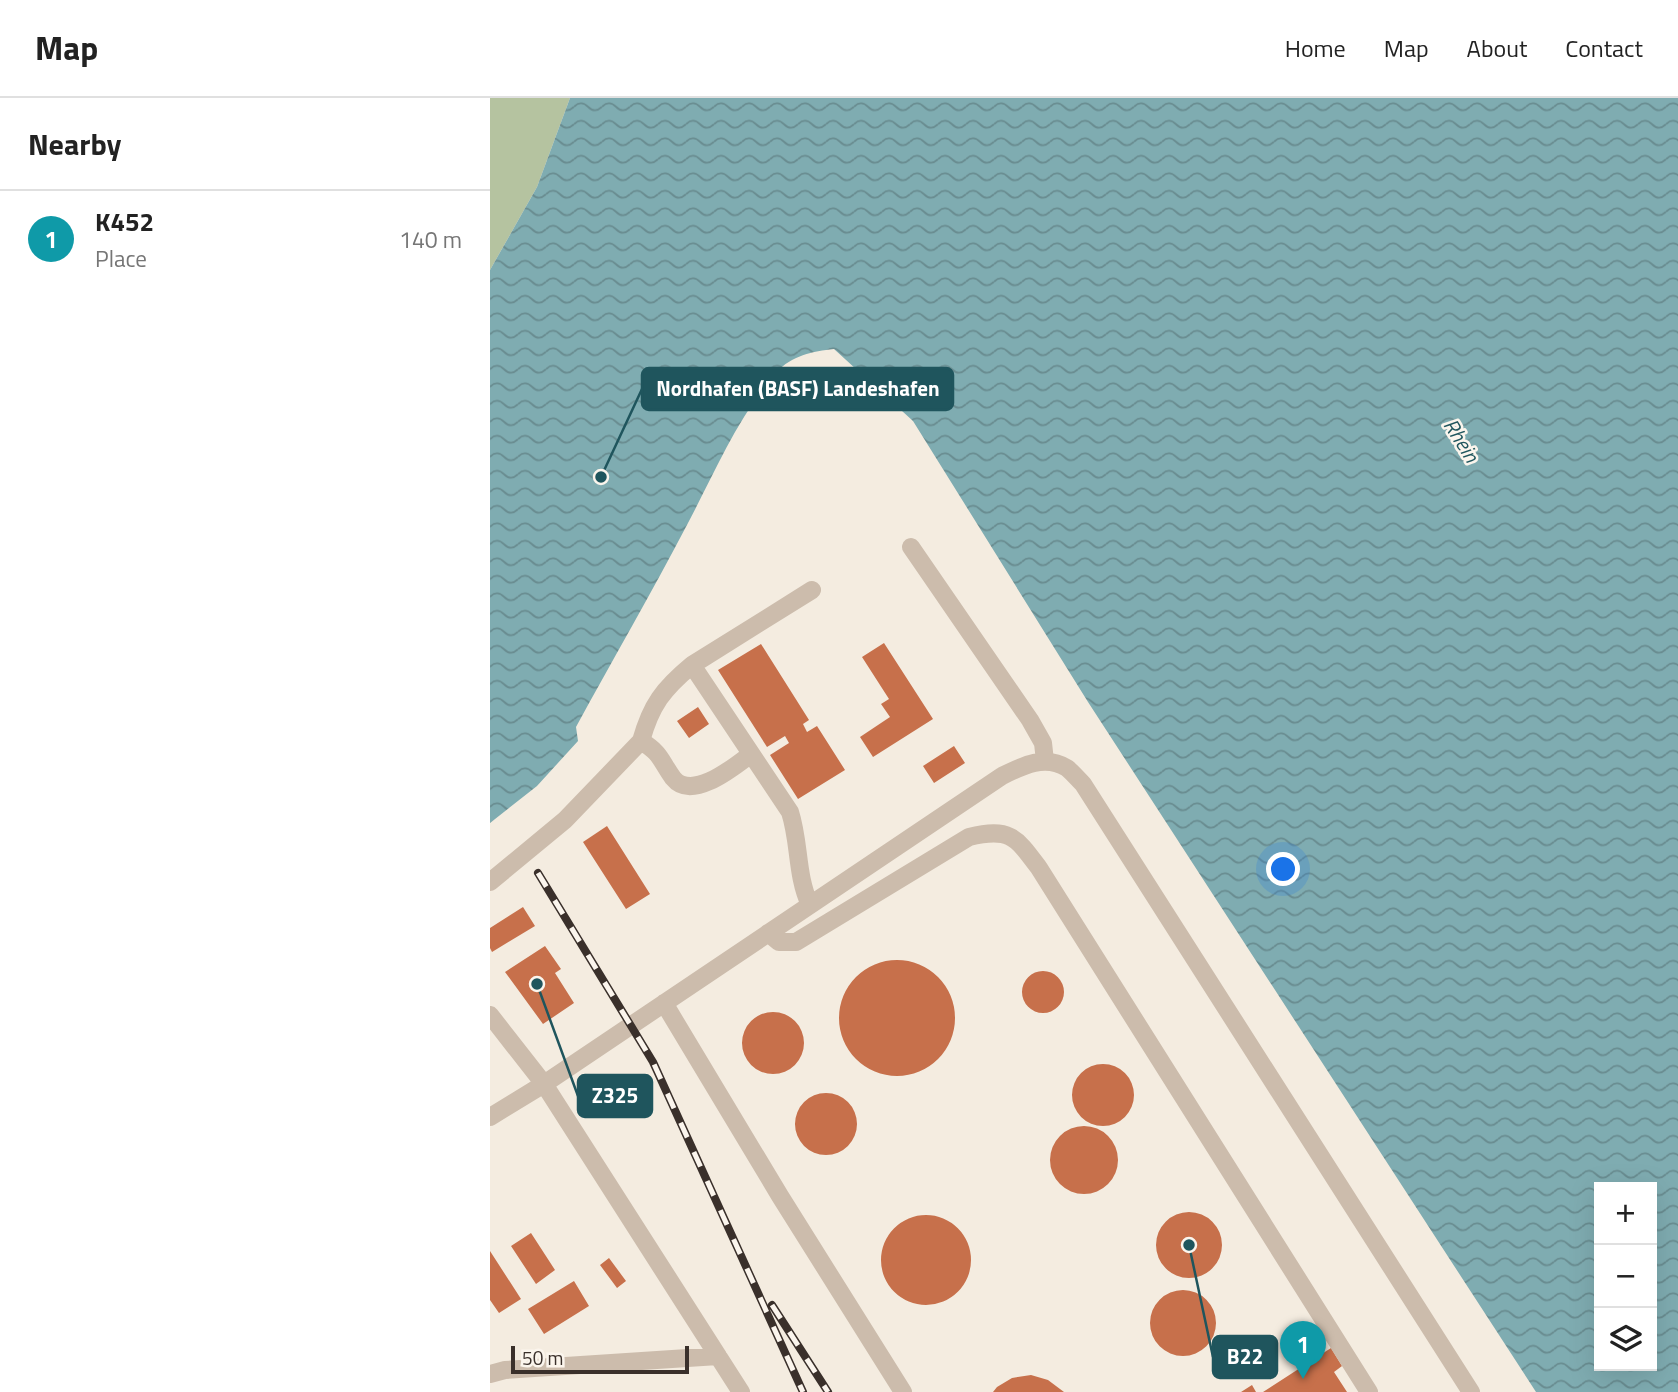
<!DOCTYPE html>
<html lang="en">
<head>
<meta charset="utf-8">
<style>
  :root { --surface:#fff; --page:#f2f2f2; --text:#222; --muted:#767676; --line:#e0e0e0; --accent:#1f555d }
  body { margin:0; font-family:"Titillium Web",sans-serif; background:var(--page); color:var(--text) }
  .controls { position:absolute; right:21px; bottom:21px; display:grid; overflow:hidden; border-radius:0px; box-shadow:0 7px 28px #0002 }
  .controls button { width:63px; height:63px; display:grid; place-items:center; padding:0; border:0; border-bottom:2px solid var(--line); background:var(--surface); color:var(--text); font:35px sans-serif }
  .scale { position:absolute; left:21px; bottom:18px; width:178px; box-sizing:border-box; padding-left:7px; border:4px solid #3a302b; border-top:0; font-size:19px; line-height:24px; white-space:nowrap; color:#3a302b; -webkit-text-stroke:5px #fbf5ed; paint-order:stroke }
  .you { position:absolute; left:794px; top:772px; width:24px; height:24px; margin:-18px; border:5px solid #fff; border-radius:50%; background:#1a73e8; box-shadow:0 0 0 10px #1a73e833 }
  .badge { display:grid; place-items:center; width:46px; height:46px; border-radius:50%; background:var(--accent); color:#fff; font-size:23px; font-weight:700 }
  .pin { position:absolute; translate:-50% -58px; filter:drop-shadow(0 2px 4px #0008) }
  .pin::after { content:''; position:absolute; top:37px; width:24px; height:21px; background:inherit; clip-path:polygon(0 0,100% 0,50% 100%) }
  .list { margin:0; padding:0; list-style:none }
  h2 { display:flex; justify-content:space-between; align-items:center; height:91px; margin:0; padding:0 28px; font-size:30px }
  h2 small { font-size:23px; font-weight:400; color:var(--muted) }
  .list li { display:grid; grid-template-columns:46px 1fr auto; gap:21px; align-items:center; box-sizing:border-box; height:98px; padding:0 28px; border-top:2px solid var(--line) }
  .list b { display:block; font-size:26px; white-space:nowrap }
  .list p { margin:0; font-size:23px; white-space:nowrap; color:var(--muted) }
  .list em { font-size:23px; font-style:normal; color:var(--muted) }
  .icon { flex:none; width:38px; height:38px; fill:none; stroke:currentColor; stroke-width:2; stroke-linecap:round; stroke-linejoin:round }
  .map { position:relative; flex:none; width:1188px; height:1294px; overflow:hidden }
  header { display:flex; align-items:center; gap:42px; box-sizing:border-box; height:98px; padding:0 35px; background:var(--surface); border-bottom:2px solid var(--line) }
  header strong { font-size:33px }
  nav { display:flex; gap:38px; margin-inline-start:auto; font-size:24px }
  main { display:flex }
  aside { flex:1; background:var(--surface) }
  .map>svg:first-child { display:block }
  .grass { fill:#b5c3a0 }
  .water { fill:url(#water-waves); fill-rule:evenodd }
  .building { fill:#c7704b }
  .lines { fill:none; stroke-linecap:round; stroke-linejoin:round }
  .minor { stroke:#ccbcac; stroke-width:18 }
  .rail-casing { stroke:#3a302b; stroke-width:8 }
  .rail { stroke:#fbf5ed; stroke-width:5; stroke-dasharray:16; stroke-linecap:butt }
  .labels { text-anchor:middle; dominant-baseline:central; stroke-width:5; stroke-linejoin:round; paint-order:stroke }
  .water-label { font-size:21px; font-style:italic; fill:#1f555d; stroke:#fbf5ed }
  .leader { fill:none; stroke:#1f555d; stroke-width:2.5 }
  .callout-dot { fill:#1f555d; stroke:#fbf5ed; stroke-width:2.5 }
  .callout { fill:#1f555d; stroke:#1f555d; stroke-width:2.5 }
  .callout-label { font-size:21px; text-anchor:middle; font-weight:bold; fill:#fff }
</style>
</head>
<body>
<header>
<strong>Map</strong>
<nav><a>Home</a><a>Map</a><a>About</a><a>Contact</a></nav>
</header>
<main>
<aside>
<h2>Nearby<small></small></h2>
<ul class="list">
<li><span class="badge" style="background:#0f9aa8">1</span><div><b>K452</b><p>Place</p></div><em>140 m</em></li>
</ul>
</aside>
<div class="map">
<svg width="1188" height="1294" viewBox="0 0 1188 1294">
  <defs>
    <pattern id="water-waves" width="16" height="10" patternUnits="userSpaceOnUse" patternTransform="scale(1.75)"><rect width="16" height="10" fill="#7facb1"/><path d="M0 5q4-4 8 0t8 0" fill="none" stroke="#698c90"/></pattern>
  </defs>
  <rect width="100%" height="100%" fill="#f4ece0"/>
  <path class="grass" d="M0 0H80L47 89 0 172Z"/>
  <path class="water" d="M80 0H1188V1294H1046L598 604 423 323 344 251C323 253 301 258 287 274 248 318 225 374 198 425 162 494 123 561 86 629L88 643 47 688 0 725V172L47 89ZM1162 1089V1268H1109V1089Z"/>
  <path class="building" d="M394 545 443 621 383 659 370 639 400 619 391 606 399 601 372 559Z
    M271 546 319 622 313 626 317 634 327 628 355 672 308 701 280 657 299 645 295 638 277 649 228 572Z
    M208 609 219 626 199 640 187 623Z
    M464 648 475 665 444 685 433 668Z
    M117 728 160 796 136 811 93 744Z
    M33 809 45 828 2 854 0 850V830Z
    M55 848 71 871 65 875 84 905 53 926 15 874Z
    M349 920a58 58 0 1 1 116 0a58 58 0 1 1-116 0Z
    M532 894a21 21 0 1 1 42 0a21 21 0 1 1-42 0Z
    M252 945a31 31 0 1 1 62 0a31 31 0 1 1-62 0Z
    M582 997a31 31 0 1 1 62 0a31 31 0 1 1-62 0Z
    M305 1026a31 31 0 1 1 62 0a31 31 0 1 1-62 0Z
    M560 1062a34 34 0 1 1 68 0a34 34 0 1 1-68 0Z
    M666 1147a33 33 0 1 1 66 0a33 33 0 1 1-66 0Z
    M391 1162a45 45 0 1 1 90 0a45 45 0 1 1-90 0Z
    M41 1135 65 1172 46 1186 21 1148Z
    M0 1153 31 1201 9 1215 0 1202Z
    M119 1160 136 1183 127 1190 110 1167Z
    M84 1183 99 1208 54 1236 38 1211Z
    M660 1225a33 33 0 1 1 66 0a33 33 0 1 1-66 0Z
    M841 1250 852 1268 844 1274 857 1294H773Z
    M541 1277 558 1282 574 1294H503L507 1289 522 1280Z
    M762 1287 766 1294H751Z"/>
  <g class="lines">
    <path class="minor" d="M421 449 540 622 553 645 555 663
      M202 567C173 591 161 607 151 643 172 656 170 662 183 680 202 704 245 668 261 656
      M0 784 75 722 151 643
      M320 807C306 777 310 745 300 714L202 567 322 492
      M278 835 289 844H306L479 739C520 729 526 739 549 770L879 1294
      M174 905 290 1098 413 1294
      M0 917 54 986 251 1294
      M0 1019 54 986 512 678C532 668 555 656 577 670 582 674 588 681 593 686L981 1294
      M0 1276 15 1272 228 1258"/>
    <g class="rail-casing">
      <path id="rail" d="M48 775 163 964 313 1294
        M282 1207 338 1294"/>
    </g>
    <use href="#rail" class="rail"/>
  </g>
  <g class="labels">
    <g class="water-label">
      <text transform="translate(972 342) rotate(58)">Rhein</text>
    </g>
  </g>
  <path class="leader" d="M111 379L152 291M47 886L88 998M699 1147L723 1259"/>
  <g class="callout-dot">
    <circle cx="111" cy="379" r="7"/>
    <circle cx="47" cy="886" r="7"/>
    <circle cx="699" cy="1147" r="7"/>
  </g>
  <g class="callout">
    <rect x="152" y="270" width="311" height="42" rx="7"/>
    <rect x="88" y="977" width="74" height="42" rx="7"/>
    <rect x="723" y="1238" width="64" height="42" rx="7"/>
  </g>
  <g class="callout-label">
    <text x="308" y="298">Nordhafen (BASF) Landeshafen</text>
    <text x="125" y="1005">Z325</text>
    <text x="755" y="1266">B22</text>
  </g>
</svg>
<div class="controls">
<button>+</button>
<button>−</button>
<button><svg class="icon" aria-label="layers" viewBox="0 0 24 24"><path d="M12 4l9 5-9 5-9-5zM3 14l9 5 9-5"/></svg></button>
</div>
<div class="scale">50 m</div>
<div class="you"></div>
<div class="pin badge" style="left:813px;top:1281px;background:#0f9aa8">1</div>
</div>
</main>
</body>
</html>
